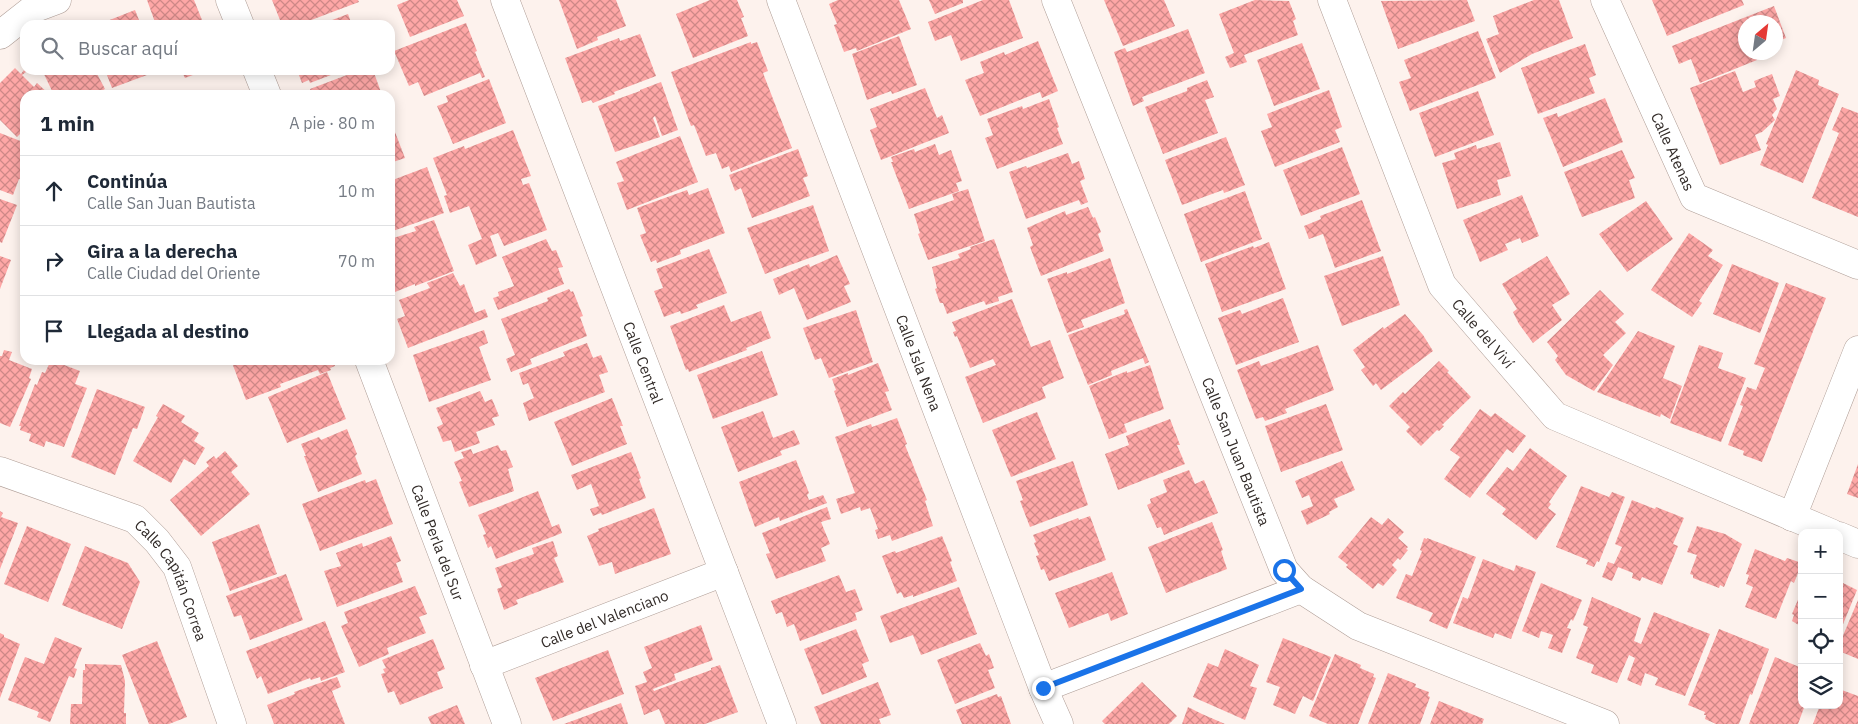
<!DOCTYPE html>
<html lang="es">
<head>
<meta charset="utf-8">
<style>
  :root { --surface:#fff; --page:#f6f6f7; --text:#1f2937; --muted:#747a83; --line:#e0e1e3 }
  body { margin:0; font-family:"IBM Plex Sans",sans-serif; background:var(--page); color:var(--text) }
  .controls { position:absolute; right:15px; bottom:15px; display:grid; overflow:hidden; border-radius:10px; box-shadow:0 2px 12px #0003 }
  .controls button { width:45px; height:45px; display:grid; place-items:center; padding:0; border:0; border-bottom:1px solid var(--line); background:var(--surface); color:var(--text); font:25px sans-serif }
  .compass { position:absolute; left:1738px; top:15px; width:45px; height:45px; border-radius:50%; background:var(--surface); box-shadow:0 2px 12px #0003; rotate:29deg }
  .stop { position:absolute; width:15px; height:15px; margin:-11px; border:4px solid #1a73e8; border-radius:50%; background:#fff }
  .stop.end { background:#1a73e8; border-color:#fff; box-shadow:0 1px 5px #0008 }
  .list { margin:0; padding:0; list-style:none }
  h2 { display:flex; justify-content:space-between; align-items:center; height:65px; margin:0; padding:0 20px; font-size:21px }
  h2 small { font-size:16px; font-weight:400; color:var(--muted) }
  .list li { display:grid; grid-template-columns:32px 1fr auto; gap:15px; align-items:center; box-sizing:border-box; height:70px; padding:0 20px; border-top:1px solid var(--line) }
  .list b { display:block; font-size:19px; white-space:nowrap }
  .list p { margin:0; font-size:16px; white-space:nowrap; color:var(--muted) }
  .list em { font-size:16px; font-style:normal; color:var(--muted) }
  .icon { flex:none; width:28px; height:28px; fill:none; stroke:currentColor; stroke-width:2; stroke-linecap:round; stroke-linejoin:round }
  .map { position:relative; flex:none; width:1858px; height:724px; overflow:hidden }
  .search { position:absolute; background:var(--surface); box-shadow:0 2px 12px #0003; left:20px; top:20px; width:375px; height:55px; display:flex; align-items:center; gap:12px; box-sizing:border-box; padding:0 18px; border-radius:15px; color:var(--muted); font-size:19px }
  .panel { position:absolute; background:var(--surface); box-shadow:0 2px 12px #0003; left:20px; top:90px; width:375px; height:275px; border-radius:15px }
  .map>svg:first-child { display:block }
  .building { fill:url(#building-cross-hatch) }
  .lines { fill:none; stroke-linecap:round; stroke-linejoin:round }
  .minor-casing { stroke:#af9e97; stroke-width:29 }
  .minor { stroke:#fff; stroke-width:28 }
  .route { stroke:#1a73e8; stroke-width:6 }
  .labels { text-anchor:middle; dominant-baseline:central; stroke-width:4; stroke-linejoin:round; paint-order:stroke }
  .street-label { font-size:15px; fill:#322b28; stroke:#fff }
</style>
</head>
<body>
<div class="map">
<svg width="1858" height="724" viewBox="0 0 1858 724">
  <defs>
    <pattern id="building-cross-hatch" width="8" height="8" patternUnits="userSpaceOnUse" patternTransform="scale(1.25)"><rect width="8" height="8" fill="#fea7a6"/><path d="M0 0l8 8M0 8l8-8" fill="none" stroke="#ce8887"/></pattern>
  </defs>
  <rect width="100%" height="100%" fill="#fdf2ed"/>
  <path class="building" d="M147 0H194L204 25H156Z
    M272 0H358L359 2 298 25H282Z
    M409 0H457L464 16 410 37 397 5Z
    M559 0H616L626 26 597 37 598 40 577 49Z
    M710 0H737L744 17 741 18 748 36 693 58 676 14Z
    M838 0H899L911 29 857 51 856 48 844 52 834 25 837 24 829 4Z
    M929 0H963V3L935 14Z
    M983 0H1009L1023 38 961 61 951 35 935 41 928 22Z
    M1104 0H1164L1175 26 1123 46Z
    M1255 0 1289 1 1296 19 1293 21 1298 35 1244 55 1247 62 1230 68 1225 57 1234 53 1219 14Z
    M1467 0 1475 21 1398 49 1381 1Z
    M1534 0H1559L1573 38 1532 54 1500 73 1486 39 1499 34 1493 16Z
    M1652 0H1742L1744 5 1667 36Z
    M1774 6 1786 38 1776 42V22H1746V52H1754L1757 60 1700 83 1691 59 1679 64 1672 46Z
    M135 10 141 25H97Z
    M348 14 352 25H319Z
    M466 23 477 51 475 52 485 77 482 78 480 73 424 96 418 82 409 86 394 51Z
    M1188 29 1205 73 1142 97 1144 101 1133 106 1114 52 1125 48 1127 52Z
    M1478 31 1496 78 1410 111 1399 82 1411 78 1404 60Z
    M640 34 656 76 614 92 615 94 593 103 591 100 582 103 565 58 619 38 620 41Z
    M899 36 917 85 892 94 891 91 867 100 852 54Z
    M1038 41 1058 91 1042 98 1040 92 980 116 965 80 984 73 980 62 1004 52 1005 55Z
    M751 42V44L757 42 768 71 763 73 792 148 731 172 729 166 722 169 716 153 706 156 694 125 691 126 671 72Z
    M1302 43 1320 89 1274 106 1257 60Z
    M1585 44 1596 75 1589 78 1595 93 1538 114 1521 68Z
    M15 68 21 74 24 70 26 72 22 75 34 87 37 83 50 95H25V129L17 137 0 120V83Z
    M42 70H95L105 89 93 95H63L62 93 54 95Z
    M105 70H154L155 72 112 88Z
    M181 70H206L185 78Z
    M297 70H344L310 83 309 80 302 83Z
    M360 70H373L382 95H312L310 89Z
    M1796 70 1819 80 1818 85 1839 94 1803 183 1760 165 1768 145 1766 144Z
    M1735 71 1743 92 1756 87 1754 81 1772 74 1780 96 1773 99 1777 109 1772 115 1775 120 1762 132 1755 135 1761 150 1720 165 1690 88Z
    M489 79 506 123 453 144 437 106 448 102 446 96Z
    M1207 80 1214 97 1205 100 1218 133 1163 154 1145 107 1187 91V88Z
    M661 82 678 130 662 136 655 116 653 118 660 137 615 152 598 106 640 91V90Z
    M925 88 937 118 942 115 949 133 881 160 870 130 877 127 870 109Z
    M1329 90 1342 127 1335 130 1340 142 1275 167 1261 131 1272 127 1267 114Z
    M1478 91 1494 135 1435 157 1419 113Z
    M1605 98 1623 142 1563 167 1543 118 1557 113 1558 117Z
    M1049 99 1059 127 1057 128 1063 144 997 169 985 138 993 135 987 119 1022 106 1023 109Z
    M1842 107 1858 113V217L1812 198 1839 133 1832 130Z
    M393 127 405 158 390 163V128Z
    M513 130 531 176 521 179 523 185 529 183 547 230 504 246 498 233 490 236 497 256 476 265 468 245 482 239 469 206 450 213 444 196 447 195 433 158 464 146 465 149Z
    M0 133 23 142 22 146 25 147V163L23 168 25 169V176L23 180 19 179 13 195 0 190Z
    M680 136 698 182 627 210 617 183 624 181 616 162Z
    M1226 137 1245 185 1224 193 1223 190 1182 205 1165 160Z
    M1500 142 1511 176 1497 180 1501 195 1457 209 1442 163 1456 159 1454 153 1476 145 1477 149Z
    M935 144 939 155 951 150 962 181 956 183 959 191 909 209 891 162H893L891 157 914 149 915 152Z
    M1342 147 1360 194 1301 216 1283 170Z
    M798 149 808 176 803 178 810 196 752 218 741 188 735 191 729 175Z
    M1622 150 1635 178 1629 180 1635 198 1582 217 1564 172Z
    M1068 153 1072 164 1079 161 1085 179 1080 181 1088 202 1081 205 1079 200 1026 219 1009 172 1026 166 1027 168Z
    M427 167 444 213 390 232V181Z
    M708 188 725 233 680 250 681 254 657 263 656 260 651 262 640 235 646 233 637 208 687 190 689 195Z
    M968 189 985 241 928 260 918 234 920 233 914 214 954 200 952 194Z
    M1245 191 1262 239 1201 262 1184 214Z
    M1522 195 1539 236 1522 243 1520 238 1505 244 1508 250 1480 262 1463 220Z
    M0 199 17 205 2 243 0 242Z
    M1362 200 1381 251 1335 268 1323 234 1309 239 1304 226 1321 219 1320 216Z
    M1646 201 1673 239 1627 272 1599 234Z
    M813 205 829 251 765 274 747 228Z
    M1088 207 1093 218 1095 217 1101 232 1098 234 1104 251 1041 276 1030 247 1033 245 1027 228 1065 211 1066 215Z
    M434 220 454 271 415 286V284L390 294V239L416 231 414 227Z
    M1689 233 1713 250 1708 256 1723 265 1699 301 1702 303 1692 317 1651 290Z
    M546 239 552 251 556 250 563 267 558 268 564 284 498 310 493 298 499 296 498 292 514 286 502 257Z
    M994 239 1013 292 998 297 999 301 986 305 984 301 947 314 943 303H940L935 289 937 288 932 267 960 258 958 254 971 249 970 247Z
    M1269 242 1286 289 1222 312 1205 264 1253 246 1254 248Z
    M709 249 727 293 696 305 698 308 681 314 680 311 664 317 654 291 663 288 656 269Z
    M837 255 850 284 844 286 851 302 807 320 794 288 779 295 773 279 809 264 810 267Z
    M0 256 11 260 0 289Z
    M1383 256 1400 305 1342 326 1324 276Z
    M1547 256 1570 294 1552 305 1562 320 1533 343 1519 324 1513 312 1517 309 1502 284Z
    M1110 258 1125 303 1081 320 1084 327 1067 333 1047 279 1067 272V274Z
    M1732 264 1779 283 1760 333 1713 314Z
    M453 273 460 286 464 284 475 313 485 309 488 317 408 348 397 319 405 316 399 300 430 288 427 283Z
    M1786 283 1826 298 1794 380 1777 373 1794 380 1762 462 1743 455 1744 451 1728 445 1743 406 1740 405 1747 387 1756 390 1765 368 1754 364Z
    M569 289 571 292 573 291 583 316 580 317 587 336 530 359 532 364 511 372 506 359 515 355 501 319 548 301 547 298Z
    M1600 290 1624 314 1615 322 1626 333 1603 355 1613 365 1594 391 1566 375 1555 360 1558 356 1547 342Z
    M1283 298 1299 342 1236 365 1218 318 1240 310 1242 314Z
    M1012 299 1031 347 1050 340 1064 378 1042 387 1046 398 983 423 965 377 996 365 993 359 970 368 957 336 955 337 953 332 956 331 952 322Z
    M724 305 731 322 761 311 771 338 746 348 747 350 689 372 688 369 686 370 670 326Z
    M1127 309 1149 362 1145 364 1143 358 1111 371 1112 375 1088 385 1068 335 1125 314 1124 310Z
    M856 310 873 362 829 378 821 358 815 360 803 328Z
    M1405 314 1423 335 1433 351 1381 390 1376 383 1373 386 1361 370 1365 367 1353 350 1383 327 1384 329Z
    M484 330 488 343 479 347 491 380 429 402 413 355Z
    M1638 331 1675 346 1663 378 1682 386 1670 419 1661 414 1660 417 1597 392Z
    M587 343 593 358 601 355 608 372 599 375 605 392 529 421 523 403 534 398 528 383 523 385 519 373 565 356 563 352Z
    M1318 345 1334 390 1285 409 1287 413 1265 421 1263 417 1256 419 1237 370 1259 361 1261 366Z
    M1699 345 1723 353 1718 368 1746 378 1721 442 1670 423Z
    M4 350 12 352 9 360 32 369 29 378 31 379 10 427 0 423V356H2Z
    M762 351 778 395 713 419 697 375Z
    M51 360 80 371 75 384 87 388 64 447 46 441 44 447 29 441 31 434 20 430 21 426H19L35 384 37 385 42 372 45 373Z
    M231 360H333L335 366 330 368 331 370 320 374 318 370 280 384 281 387 246 400Z
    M1439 361 1449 371 1447 372 1471 397 1442 425 1444 426 1439 431 1437 430 1421 446 1406 431 1410 427 1389 406 1403 392 1405 394Z
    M878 363 889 391 885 392 892 410 847 427 834 391 836 390 832 379 848 373V375Z
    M1150 365 1164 409 1124 424 1127 432 1109 439 1089 386 1127 371V373Z
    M327 372 346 419 287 443 268 397Z
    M97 389 145 407 137 429 133 428 115 475 71 457Z
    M480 391 485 402 492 399 499 416 492 418 495 425 476 432 480 443 455 452 451 440 443 442 437 427 443 424 436 408Z
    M612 398 623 426H620L627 444 572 466 554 422Z
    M163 404 185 416 181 422 199 433 194 441 205 448 195 465 184 459 171 483 133 461 158 417 156 416Z
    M1326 404 1343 450 1281 472 1265 426Z
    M1480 409 1491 417 1495 413 1526 436 1513 453 1507 449 1470 498 1444 479 1460 457 1450 450Z
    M763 411 773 438 794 430 800 444 780 451 782 455 738 472 721 427Z
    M1037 412 1056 459 1011 477 992 430Z
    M897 418 907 444 905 445 927 500 925 501 933 526 892 541 890 535 878 539 875 530 878 529 870 508 861 511 860 507 841 514 836 499 855 493 835 437 871 424 872 427Z
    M1170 419 1180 445H1177L1185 464 1118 490 1105 454 1129 445 1126 436Z
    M347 429 357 454 355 456 362 474 318 492 304 456H306L301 444 319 437 321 440Z
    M498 445 501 451 506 450 513 467 508 469 514 491 469 507 459 482 462 481 454 462 464 458 461 452 471 449 473 454Z
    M1530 448 1567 476 1549 502 1551 504 1548 508 1556 514 1536 540 1502 514 1506 509 1486 494 1507 467 1513 471Z
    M225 451 238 466 231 472 250 494 201 536 170 500 209 466 206 462 214 456 216 459Z
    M631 452 641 478 639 479 646 498 602 515 601 513 593 516 590 509 599 506 591 484 577 490 571 475Z
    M796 460 809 493 807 495 809 500 823 495 827 503 780 521 779 517 755 527 739 482Z
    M1073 461 1088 505 1030 527 1020 501 1023 500 1016 481Z
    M1342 461 1355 490 1334 499 1338 507 1329 512 1330 514 1307 525 1301 511 1313 506 1309 495 1302 498 1295 481Z
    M1858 464V498L1847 494Z
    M1189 470 1195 484 1204 480 1218 513 1164 535 1161 527 1157 528 1147 505 1151 503 1150 499 1167 492 1163 480Z
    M376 479 393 524 320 551 302 504 365 480 366 483Z
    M1581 486 1609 497 1612 492 1625 497 1599 562 1597 561 1594 567 1586 564 1588 560 1556 547Z
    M538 491 552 527 559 524 562 533 496 559 491 546 488 548 483 535 486 534 478 515Z
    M1632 500 1655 509 1656 507 1684 518 1673 544 1678 546 1662 585 1642 577 1640 581 1632 578 1633 573 1618 567 1612 581 1602 577 1608 562 1614 564 1622 547 1615 544Z
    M827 507 831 519 821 522 830 544 821 548 826 561 776 579 766 554 770 553 762 533Z
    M654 508 671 554 615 574 612 562 599 566 587 536 599 531 598 529Z
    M0 511 3 513 1 517 18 523 0 569Z
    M1090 516 1106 560 1049 581 1044 569 1041 570 1036 556 1039 555 1034 543 1036 542 1033 535 1078 518 1079 520Z
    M1371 517 1382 525 1388 518 1404 532 1398 538 1408 547 1406 549 1408 550 1400 560 1398 558 1392 565 1397 570 1383 586 1378 583 1373 589 1346 567 1348 565 1338 557Z
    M1212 522 1223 550 1221 551 1227 569 1166 593 1148 547Z
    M259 524 277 574 230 591 212 542Z
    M27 526 71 544 48 602 4 584Z
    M1697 526 1725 534 1742 544 1724 587 1720 585 1719 588 1693 578V575L1690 574 1697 555 1687 552Z
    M391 536 401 561 396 563 403 582 337 607 324 571 341 566 336 553 362 543 363 547Z
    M942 536 952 561 950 562 957 581 913 597V595L904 598 901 592 897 594 882 556 895 551 896 553Z
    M1424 538 1427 539V538L1476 557 1447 629 1429 621 1433 613 1396 598 1406 574 1412 576 1422 551 1420 550Z
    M553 541 558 556 554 558 564 582 516 600 518 604 504 610 497 589 502 587 495 568 534 554 532 548Z
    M85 546 128 563 140 582 122 629 62 605Z
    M1755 549 1785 561 1787 558 1802 563 1794 583 1791 581 1776 619 1745 607 1753 587 1746 584 1749 575 1746 574Z
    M1483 559 1514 571 1516 565 1536 572 1511 639 1495 633 1493 638 1453 623 1463 597 1468 599Z
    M1112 572 1128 614 1111 621 1108 613 1069 628 1055 593Z
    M286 574 303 620 250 640 241 615 234 617 226 596Z
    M839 575 846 592 855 589 863 610 855 613 857 620 800 641 794 624 787 627 782 612 776 614 771 601Z
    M1839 581 1857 590 1839 634Z
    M1541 583 1582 600 1573 621 1571 619 1567 628 1571 629 1562 653 1548 648 1553 635 1541 631 1539 638 1522 631Z
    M415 586 427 614 419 617 426 633 387 648 389 654 359 667 341 626 348 623 344 612Z
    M959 587 977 634 921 655 913 635 890 643 880 616Z
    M1802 590V627L1792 621 1794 615 1792 614Z
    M1592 597 1641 618 1634 641 1641 644 1654 612 1710 634 1685 696 1655 685 1658 678 1645 673 1641 686 1627 680 1635 658 1629 655 1617 683 1591 673 1594 665 1576 658 1588 627 1583 625Z
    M1858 600V659L1839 651V645Z
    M325 621 345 672 321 681 320 677 311 680 310 678 268 694 261 676 257 679 246 651Z
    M701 625 713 660 674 674 676 680 653 689 654 691 711 670V668L720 665 738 712 705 724H665L659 709 644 715 635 686 647 682 643 672 652 668 644 647Z
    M856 629 869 661 862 664 867 677 822 695 804 649Z
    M1719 629 1769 649 1752 695 1750 694 1739 724H1716L1705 719 1706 715H1704L1705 712 1688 705Z
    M0 633 4 635V637L20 644 0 698Z
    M55 637 82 648 74 668 77 669 74 678 69 676 50 722 37 717 39 712 8 700 25 657 44 664Z
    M1283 638 1331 657 1313 701 1303 696 1295 714 1273 705 1280 687 1266 682Z
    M433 639 445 669 437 672 443 688 400 705 394 691 388 693 381 674 385 673 383 669 386 668 382 660Z
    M157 641 187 717 169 724H149L122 655Z
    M980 643 986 656 989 654 994 668 988 670 995 688 955 704 937 660Z
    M1225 649 1259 665 1250 686 1257 688 1245 720 1193 697 1208 663 1218 667Z
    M608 650 624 694 553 721 535 678Z
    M1335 654 1361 665 1360 668 1374 674 1373 677 1376 678 1358 724H1328L1309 716Z
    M1775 657 1802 668V705H1805L1798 724H1749Z
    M85 664 121 665 125 681 124 713H126V724H70L71 704H82L83 670H85Z
    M1388 673 1416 684 1415 687 1429 692 1428 696 1430 697 1420 724H1368Z
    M337 677 341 687 332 691 345 724H274L267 705 295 694 294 692Z
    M878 682 891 715 879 719 881 724H821L814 707Z
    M1142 682 1177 716 1169 724H1105L1102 721Z
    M1839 689 1858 696V724H1813L1820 705H1839Z
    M997 694 998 697 1001 696 1011 724H962L956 710Z
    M1439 701 1484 719 1482 724H1430Z
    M621 703 628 724H564Z
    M457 705 465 724H431L428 717Z
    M1188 707 1202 714 1225 724H1182Z"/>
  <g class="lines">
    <g class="minor-casing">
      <g id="minor">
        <path d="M230 0 240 25"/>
        <path id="s1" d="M505 0 782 724"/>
        <path id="s2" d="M781 0 1043 688 1059 724"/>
        <path id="s3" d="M1056 0 1284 570 1301 589 1358 626 1605 724"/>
        <path id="s4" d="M1332 0 1442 285 1555 416 1831 533"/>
        <path id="s5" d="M1605 0 1694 197 1858 265"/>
        <path d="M0 35 33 9 57 0"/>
        <path d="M257 70 267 95"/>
        <path id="s6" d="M369 360 507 724"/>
        <path id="s7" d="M0 471 135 519 157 541 177 567 232 724"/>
        <path d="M1792 517 1858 350"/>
        <path d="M1839 536 1858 544"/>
        <path id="s8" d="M484 665 724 572"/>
        <path d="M1043 688 1301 589"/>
      </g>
    </g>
    <use href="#minor" class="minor"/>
  </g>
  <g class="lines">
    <path class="route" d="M1043 688 1301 589 1284 570"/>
  </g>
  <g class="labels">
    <g class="street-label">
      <text stroke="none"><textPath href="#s5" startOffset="166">Calle Atenas</textPath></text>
      <text stroke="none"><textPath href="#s4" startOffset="369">Calle del Viví</textPath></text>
      <text stroke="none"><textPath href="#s1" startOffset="388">Calle Central</textPath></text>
      <text stroke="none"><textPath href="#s2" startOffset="388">Calle Isla Nena</textPath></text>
      <text stroke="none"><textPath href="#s3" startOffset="486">Calle San Juan Bautista</textPath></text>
      <text stroke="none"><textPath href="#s6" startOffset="195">Calle Perla del Sur</textPath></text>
      <text stroke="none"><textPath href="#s7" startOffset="216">Calle Capitán Correa</textPath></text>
      <text stroke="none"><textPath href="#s8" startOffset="129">Calle del Valenciano</textPath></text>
    </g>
  </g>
</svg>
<div class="controls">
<button>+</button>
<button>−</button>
<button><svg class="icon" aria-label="locate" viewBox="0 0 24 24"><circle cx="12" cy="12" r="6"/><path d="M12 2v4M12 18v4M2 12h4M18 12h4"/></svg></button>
<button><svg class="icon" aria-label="layers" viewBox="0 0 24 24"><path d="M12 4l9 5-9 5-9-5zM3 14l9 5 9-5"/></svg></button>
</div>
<svg class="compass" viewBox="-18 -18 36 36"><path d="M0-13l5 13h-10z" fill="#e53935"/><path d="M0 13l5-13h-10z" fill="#747a83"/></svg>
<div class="stop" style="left:1284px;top:570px"></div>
<div class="stop end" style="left:1043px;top:688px"></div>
<div class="search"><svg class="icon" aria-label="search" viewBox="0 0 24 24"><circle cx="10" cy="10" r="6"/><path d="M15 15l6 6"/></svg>Buscar aquí</div>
<section class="panel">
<h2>1 min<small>A pie · 80 m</small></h2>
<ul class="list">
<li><svg class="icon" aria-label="ahead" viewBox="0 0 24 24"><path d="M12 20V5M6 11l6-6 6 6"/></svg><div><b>Continúa</b><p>Calle San Juan Bautista</p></div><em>10 m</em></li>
<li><svg class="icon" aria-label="right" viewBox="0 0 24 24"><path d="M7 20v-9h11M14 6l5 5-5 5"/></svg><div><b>Gira a la derecha</b><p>Calle Ciudad del Oriente</p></div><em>70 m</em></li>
<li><svg class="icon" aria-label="arrive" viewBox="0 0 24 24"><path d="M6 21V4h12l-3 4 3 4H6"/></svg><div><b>Llegada al destino</b></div></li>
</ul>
</section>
</div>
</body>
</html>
